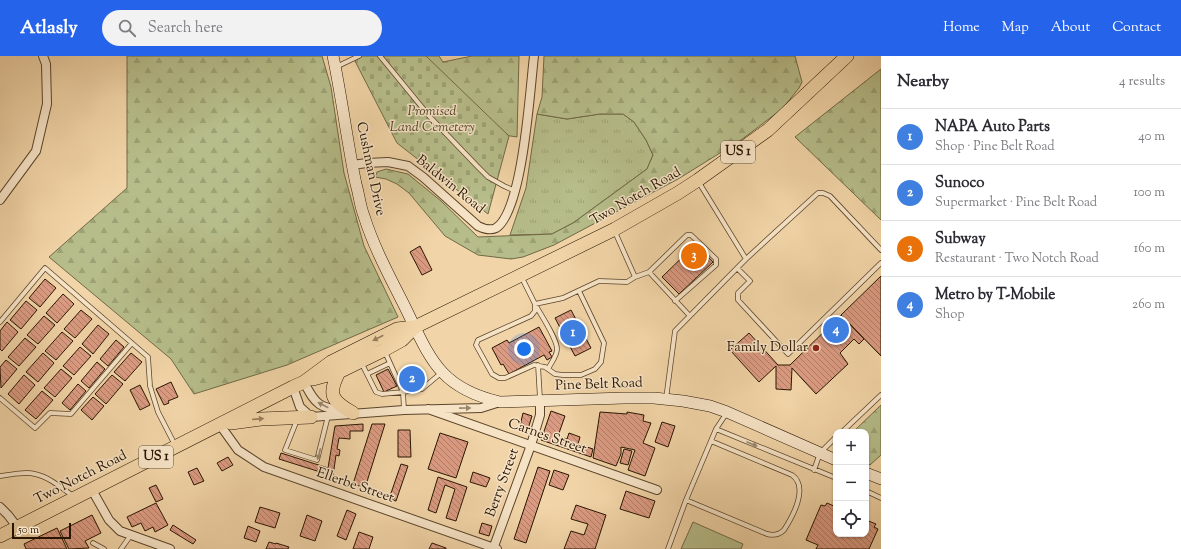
<!DOCTYPE html>
<html lang="en">
<head>
<meta charset="utf-8">
<style>
  :root { --surface:#fff; --page:#f2f2f3; --text:#2b2b33; --muted:#7c7c81; --line:#e1e1e2; --accent:#2563eb }
  body { margin:0; font-family:"Sorts Mill Goudy",serif; background:var(--page); color:var(--text) }
  .controls { position:absolute; right:12px; bottom:12px; display:grid; overflow:hidden; border-radius:8px; box-shadow:0 1px 3px #0004 }
  .controls button { width:36px; height:36px; display:grid; place-items:center; padding:0; border:0; border-bottom:1px solid var(--line); background:var(--surface); color:var(--text); font:20px sans-serif }
  .scale { position:absolute; left:12px; bottom:10px; width:59px; box-sizing:border-box; padding-left:4px; border:2px solid #291501; border-top:0; font-size:11px; line-height:14px; white-space:nowrap; color:#291501; -webkit-text-stroke:3px #f6e3c6; paint-order:stroke }
  .you { position:absolute; left:524px; top:293px; width:14px; height:14px; margin:-10px; border:3px solid #fff; border-radius:50%; background:#1a73e8; box-shadow:0 0 0 6px #1a73e833 }
  .badge { display:grid; place-items:center; width:26px; height:26px; border-radius:50%; background:var(--accent); color:#fff; font-size:13px; font-weight:700 }
  .pin { position:absolute; translate:-50% -50%; border:2px solid #fff; box-shadow:0 1px 4px #0006 }
  .list { margin:0; padding:0; list-style:none }
  h2 { display:flex; justify-content:space-between; align-items:center; height:52px; margin:0; padding:0 16px; font-size:17px }
  h2 small { font-size:13px; font-weight:400; color:var(--muted) }
  .list li { display:grid; grid-template-columns:26px 1fr auto; gap:12px; align-items:center; box-sizing:border-box; height:56px; padding:0 16px; border-top:1px solid var(--line) }
  .list b { display:block; font-size:15px; white-space:nowrap }
  .list p { margin:0; font-size:13px; white-space:nowrap; color:var(--muted) }
  .list em { font-size:13px; font-style:normal; color:var(--muted) }
  .icon { flex:none; width:22px; height:22px; fill:none; stroke:currentColor; stroke-width:2; stroke-linecap:round; stroke-linejoin:round }
  .map { position:relative; flex:none; width:881px; height:493px; overflow:hidden }
  header { display:flex; align-items:center; gap:24px; box-sizing:border-box; height:56px; padding:0 20px; background:var(--accent); color:#fff }
  header strong { font-size:19px }
  nav { display:flex; gap:22px; margin-inline-start:auto; font-size:14px }
  .search { width:280px; height:36px; background:var(--page); display:flex; align-items:center; gap:10px; box-sizing:border-box; padding:0 14px; border-radius:22px; color:var(--muted); font-size:15px }
  main { display:flex }
  aside { flex:1; background:var(--surface) }
  .map>svg:first-child { display:block }
  .grass { fill:url(#grass-tufts); stroke:#706946 }
  .forest { fill:url(#forest-firs); stroke:#706946 }
  .cemetery { fill:url(#cemetery-stones); stroke:#706946 }
  .pitch { fill:#b6bd8a; stroke:#706946 }
  .building { fill:url(#building-back-hatch); stroke:#291501 }
  .lines { fill:none; stroke-linecap:round; stroke-linejoin:round }
  .lane-casing { stroke:#5b452a; stroke-width:5.5 }
  .street-casing { stroke:#5b452a; stroke-width:10 }
  .secondary-casing { stroke:#291501; stroke-width:12 }
  .primary-casing { stroke:#291501; stroke-width:14 }
  .lane { stroke:#f6e3c6; stroke-width:4 }
  .street { stroke:#f6e3c6; stroke-width:8 }
  .secondary { stroke:#f6e3c6; stroke-width:11 }
  .primary { stroke:#f1d4a7; stroke-width:13 }
  .oneway { fill:#977e5c }
  .oneway2 { fill:#9a866d }
  .poi-dot { fill:#8f2418; stroke:#f6e3c6; stroke-width:1.5 }
  .labels { text-anchor:middle; dominant-baseline:central; stroke-width:3; stroke-linejoin:round; paint-order:stroke }
  .shield { fill:#f6e3c6; stroke:#66533c; stroke-width:1 }
  .shield-label { font-size:13px; font-weight:bold; fill:#291501 }
  .park-label { font-size:14px; font-style:italic; fill:#53472a; stroke:#f6e3c6 }
  .street-label { font-size:14px; fill:#291501; stroke:#f6e3c6 }
  .poi-label { font-size:14px; fill:#291501; stroke:#f6e3c6; text-anchor:end }
</style>
</head>
<body>
<header>
<strong>Atlasly</strong>
<div class="search"><svg class="icon" aria-label="search" viewBox="0 0 24 24"><circle cx="10" cy="10" r="6"/><path d="M15 15l6 6"/></svg>Search here</div>
<nav><a>Home</a><a>Map</a><a>About</a><a>Contact</a></nav>
</header>
<main>
<div class="map">
<svg width="881" height="493" viewBox="0 0 881 493">
  <defs>
    <pattern id="grass-tufts" width="24" height="20" patternUnits="userSpaceOnUse"><rect width="24" height="20" fill="#b6bd8a"/><path d="M3 7l-1-3M5 7V3M7 7l1-3M15 17l-1-3M17 17v-4M19 17l1-3" fill="none" stroke="#9ca275"/></pattern>
    <pattern id="forest-firs" width="22" height="20" patternUnits="userSpaceOnUse"><rect width="22" height="20" fill="#b6bd8a"/><path d="M5 1l3.5 6h-7zM16 11l3.5 6h-7z" fill="#9ca275"/></pattern>
    <pattern id="cemetery-stones" width="16" height="16" patternUnits="userSpaceOnUse"><rect width="16" height="16" fill="#b6bd8a"/><path d="M2 7V4a2 2 0 0 1 4 0v3zM10 15v-3a2 2 0 0 1 4 0v3z" fill="#9ca275"/></pattern>
    <pattern id="building-back-hatch" width="6" height="6" patternUnits="userSpaceOnUse"><rect width="6" height="6" fill="#db9b82"/><path d="M-1 5l2 2M0 0l6 6M5-1l2 2" fill="none" stroke="#b27d68"/></pattern>
  </defs>
  <rect width="100%" height="100%" fill="#f1d4a7"/>
  <filter id="stains"><feTurbulence type="fractalNoise" baseFrequency=".005" numOctaves="4"/><feColorMatrix values="0 0 0 0 .2 0 0 0 0 .09 0 0 0 0 .02 0 0 0 .5 -.17"/></filter>
  <radialGradient id="worn" r=".72"><stop offset=".6" stop-color="#630" stop-opacity="0"/><stop offset="1" stop-color="#630" stop-opacity=".3"/></radialGradient>
  <path class="grass" d="M537 58 567 63 600 58H623L634 66 646 84 653 99 647 113 573 167 552 178 510 179 526 132Z"/>
  <path class="forest" d="M127 0H322L331 31 344 117 364 190 398 261 287 309 194 338 171 303 49 201 127 132Z
    M402 0H439L443 6 472 0H519L517 81 504 79Z
    M544 0H795L802 26 799 32 782 53 741 84 678 123 554 189 523 201 511 203 478 199 445 180 409 137 397 128 386 123 375 121 377 116 386 113 408 118 441 145 478 181 552 178 573 167 647 113 653 99 646 84 634 66 623 58H600L567 63 537 58 542 41Z
    M881 13V164L795 81Z
    M881 349V399L870 409 866 407V376H853Z"/>
  <path class="cemetery" d="M354 0H426L509 80 488 158 397 87 355 5Z"/>
  <path class="pitch" d="M693 466 743 488 741 493H681Z"/>
  <path class="building" d="M696 188 713 206 679 238 662 221Z
    M420 190 432 214 422 219 410 196Z
    M881 220V300L841 259Z
    M45 223 56 232 40 251 29 242Z
    M63 238 74 248 57 267 46 257Z
    M26 245 37 254 21 273 10 264Z
    M81 254 92 263 75 282 64 273Z
    M571 254 591 292 575 300 555 262Z
    M841 259 864 283 859 288 854 283 840 297 848 308 816 338 792 312 791 334 776 333V310L759 326 730 294 749 277 778 309H790Z
    M44 260 55 269 38 288 27 279Z
    M7 266 18 276 2 295 0 293V275Z
    M98 269 109 278 93 298 82 288Z
    M539 271 552 295 549 296 552 301 547 304 544 299 509 318 503 308 501 309 492 292 507 284 509 287Z
    M62 276 73 285 56 304 45 295Z
    M25 282 36 291 19 310 8 301Z
    M116 284 124 291 108 310 100 303Z
    M80 291 91 300 74 319 63 310Z
    M43 297 54 307 38 326 26 316Z
    M131 297 142 306 125 325 114 316Z
    M6 304 17 313 1 332 0 311Z
    M97 306 105 313 89 332 81 325Z
    M414 309 423 327 408 334 401 319 403 314Z
    M61 313 72 322 55 341 44 332Z
    M388 313 397 330 384 336 376 319Z
    M24 319 35 329 19 348 8 338Z
    M112 319 123 328 106 348 95 338Z
    M171 326 178 341 168 345 169 347 164 349 156 333Z
    M78 328 86 335 70 354 62 347Z
    M140 329 150 349 140 354 130 334Z
    M42 335 53 344 36 363 25 354Z
    M93 341 104 350 92 364 81 354Z
    M551 355 565 360 558 380 567 383 569 377 580 381 578 388 593 393 591 401 541 384Z
    M600 356 627 358V356L644 359 643 365 651 367 643 387 655 392 645 420 628 414 635 394 621 391V398L616 410 593 402Z
    M523 357 532 360 527 376 519 374Z
    M662 366 675 370 668 391 655 386Z
    M363 368V375H350V383L339 382 337 393 340 394 339 400 336 399 333 420 279 403 281 397 328 412 335 370Z
    M372 368H385L365 432 353 428Z
    M398 374H410L411 401H398Z
    M440 377 468 386 456 422 428 413Z
    M624 393 632 395 628 409 620 407Z
    M228 401 233 409 222 415 217 407Z
    M401 408 408 410 396 445 389 443Z
    M538 411 550 415 526 487 514 483Z
    M197 412 204 425 194 429 188 416Z
    M554 414 569 419 563 434 549 429Z
    M473 416 490 422 486 431 470 426Z
    M438 421 467 431 456 465 446 462 455 433 445 429 436 457 428 454Z
    M156 429 163 443 156 446 149 432Z
    M626 435 655 445 649 462 620 453Z
    M156 447 168 469 155 476 153 471 145 475 141 467 132 471 127 461Z
    M827 447 836 451V478H866V464L876 468 874 471 878 473 869 493H816L818 489 806 484 821 449 825 450Z
    M576 449 606 459 595 493H564L571 475 584 479 588 468 571 463Z
    M260 451 280 457 275 472 255 466Z
    M347 454 356 458 346 484 337 480Z
    M92 459 101 477 85 485 89 492 69 493 60 475Z
    M307 459 322 465 315 485 300 480Z
    M482 467 492 470 489 480 479 477Z
    M173 469 196 484 193 488 170 474Z
    M248 470 260 475 256 486 244 482Z
    M57 472 67 493H26L24 488Z
    M359 476 373 481 369 493H353Z
    M269 486 276 488V487L289 491 288 493H266Z
    M432 487 446 492V493H429Z"/>
  <g class="lines">
    <g class="lane-casing">
      <path id="lane" d="M380 0 430 61 477 110 488 121 504 130 515 135
        M336 11 359 0
        M698 125 746 203
        M615 176 635 221
        M737 212 750 225 738 237V244L788 298 881 207
        M649 216 689 259
        M521 220 535 248V255L531 260 478 284 476 289 492 318 499 322H505L534 309 545 311 555 318 563 319H581L595 313 601 306 604 287 579 235
        M0 266 45 212 148 301 150 330 158 356 175 389
        M362 308 376 336 382 338 403 336 385 296
        M538 309 540 343
        M548 313C551 307 557 300 557 293 557 282 540 258 535 248L563 242 599 225 627 226 635 221 649 216 687 179H691L716 203V209L675 245
        M367 318 390 307
        M0 342 35 372 50 357 71 358 132 287
        M666 343 675 275 746 203 818 137H823L830 140 881 194
        M404 354 403 336 422 333 441 317
        M297 364 285 394 317 404 328 360
        M716 373 836 422
        M842 376 881 339
        M814 414 820 397 836 381
        M0 420C11 419 24 415 35 418 49 421 62 432 73 440
        M866 435 881 442
        M686 444 767 478C774 480 779 479 784 474 793 460 809 431 792 419L711 385
        M93 487 104 493
        M121 493 131 479
        M668 493 686 444 716 373 726 358"/>
    </g>
    <g class="street-casing">
      <path id="street" d="M352 109 367 107 388 106 408 110 423 121 478 170C484 173 490 175 496 172 523 155 530 33 534 0
        M0 144 36 95 47 48 46 8 43 0
        M304 326C316 350 319 351 346 356
        M293 331 300 351 311 361 404 354 481 352 500 346
        M428 353 657 434
        M220 369 238 394 264 411 497 493
        M92 434 109 464 120 475 170 493
        M0 451 8 459 18 472
        M493 493 531 389 540 359V346"/>
    </g>
    <g class="secondary-casing">
      <path id="secondary" d="M333 0C342 42 347 86 356 128 359 138 360 150 364 160 374 192 390 221 405 251 430 302 439 332 500 346L624 342H654L683 345 710 350 727 356 836 404
        M866 417 881 423"/>
    </g>
    <g class="primary-casing">
      <path id="primary" d="M339 316C327 339 332 345 353 357
        M313 323 339 316 384 294 402 284 415 271
        M231 367 261 363 311 361
        M0 480 293 331 304 326 331 306 397 273 415 271 615 173 678 137 698 124 768 74 847 0"/>
    </g>
    <use href="#lane" class="lane"/>
    <use href="#street" class="street"/>
    <use href="#secondary" class="secondary"/>
    <use href="#primary" class="primary"/>
  </g>
  <defs><path id="oneway-solid" d="M-6-.8H1V-3.2L6.5 0L1 3.2V.8H-6Z"/></defs>
  <g class="oneway">
    <use href="#oneway-solid" transform="translate(378 282) rotate(153)"/>
    <use href="#oneway-solid" transform="translate(258 363) rotate(-5)"/>
  </g>
  <g class="oneway2">
    <use href="#oneway-solid" transform="translate(323 349) rotate(-153)"/>
    <use href="#oneway-solid" transform="translate(465 352) rotate(-1)"/>
    <use href="#oneway-solid" transform="translate(752 388) rotate(23)"/>
    <use href="#oneway-solid" transform="translate(319 398) rotate(105)"/>
  </g>
  <circle class="poi-dot" cx="816" cy="292" r="4"/>
  <g class="labels">
    <g class="shield">
      <rect x="721" y="85" width="34" height="22" rx="3"/>
      <rect x="139" y="390" width="34" height="22" rx="3"/>
    </g>
    <g class="shield-label">
      <text x="738" y="96">US 1</text>
      <text x="156" y="401">US 1</text>
    </g>
    <g class="park-label">
      <text x="432" y="56">Promised<tspan x="432" dy="16">Land Cemetery</tspan></text>
    </g>
    <g class="street-label">
      <text transform="translate(370 113) rotate(78)">Cushman Drive</text>
      <text transform="translate(450 129) rotate(39)">Baldwin Road</text>
      <text transform="translate(636 141) rotate(-30)">Two Notch Road</text>
      <text transform="translate(599 329) rotate(-2)">Pine Belt Road</text>
      <text transform="translate(547 381) rotate(19)">Carnes Street</text>
      <text transform="translate(81 422) rotate(-27)">Two Notch Road</text>
      <text transform="translate(503 427) rotate(-70)">Berry Street</text>
      <text transform="translate(355 430) rotate(19)">Ellerbe Street</text>
    </g>
    <g class="poi-label">
      <text x="808" y="292">Family Dollar</text>
    </g>
  </g>
  <rect width="100%" height="100%" filter="url(#stains)"/>
  <rect width="100%" height="100%" fill="url(#worn)"/>
</svg>
<div class="controls">
<button>+</button>
<button>−</button>
<button><svg class="icon" aria-label="locate" viewBox="0 0 24 24"><circle cx="12" cy="12" r="6"/><path d="M12 2v4M12 18v4M2 12h4M18 12h4"/></svg></button>
</div>
<div class="scale">50 m</div>
<div class="you"></div>
<div class="pin badge" style="left:573px;top:277px;background:#3f7fe0">1</div>
<div class="pin badge" style="left:412px;top:323px;background:#3f7fe0">2</div>
<div class="pin badge" style="left:694px;top:200px;background:#e8710a">3</div>
<div class="pin badge" style="left:836px;top:274px;background:#3f7fe0">4</div>
</div>
<aside>
<h2>Nearby<small>4 results</small></h2>
<ul class="list">
<li><span class="badge" style="background:#3f7fe0">1</span><div><b>NAPA Auto Parts</b><p>Shop · Pine Belt Road</p></div><em>40 m</em></li>
<li><span class="badge" style="background:#3f7fe0">2</span><div><b>Sunoco</b><p>Supermarket · Pine Belt Road</p></div><em>100 m</em></li>
<li><span class="badge" style="background:#e8710a">3</span><div><b>Subway</b><p>Restaurant · Two Notch Road</p></div><em>160 m</em></li>
<li><span class="badge" style="background:#3f7fe0">4</span><div><b>Metro by T-Mobile</b><p>Shop</p></div><em>260 m</em></li>
</ul>
</aside>
</main>
</body>
</html>
